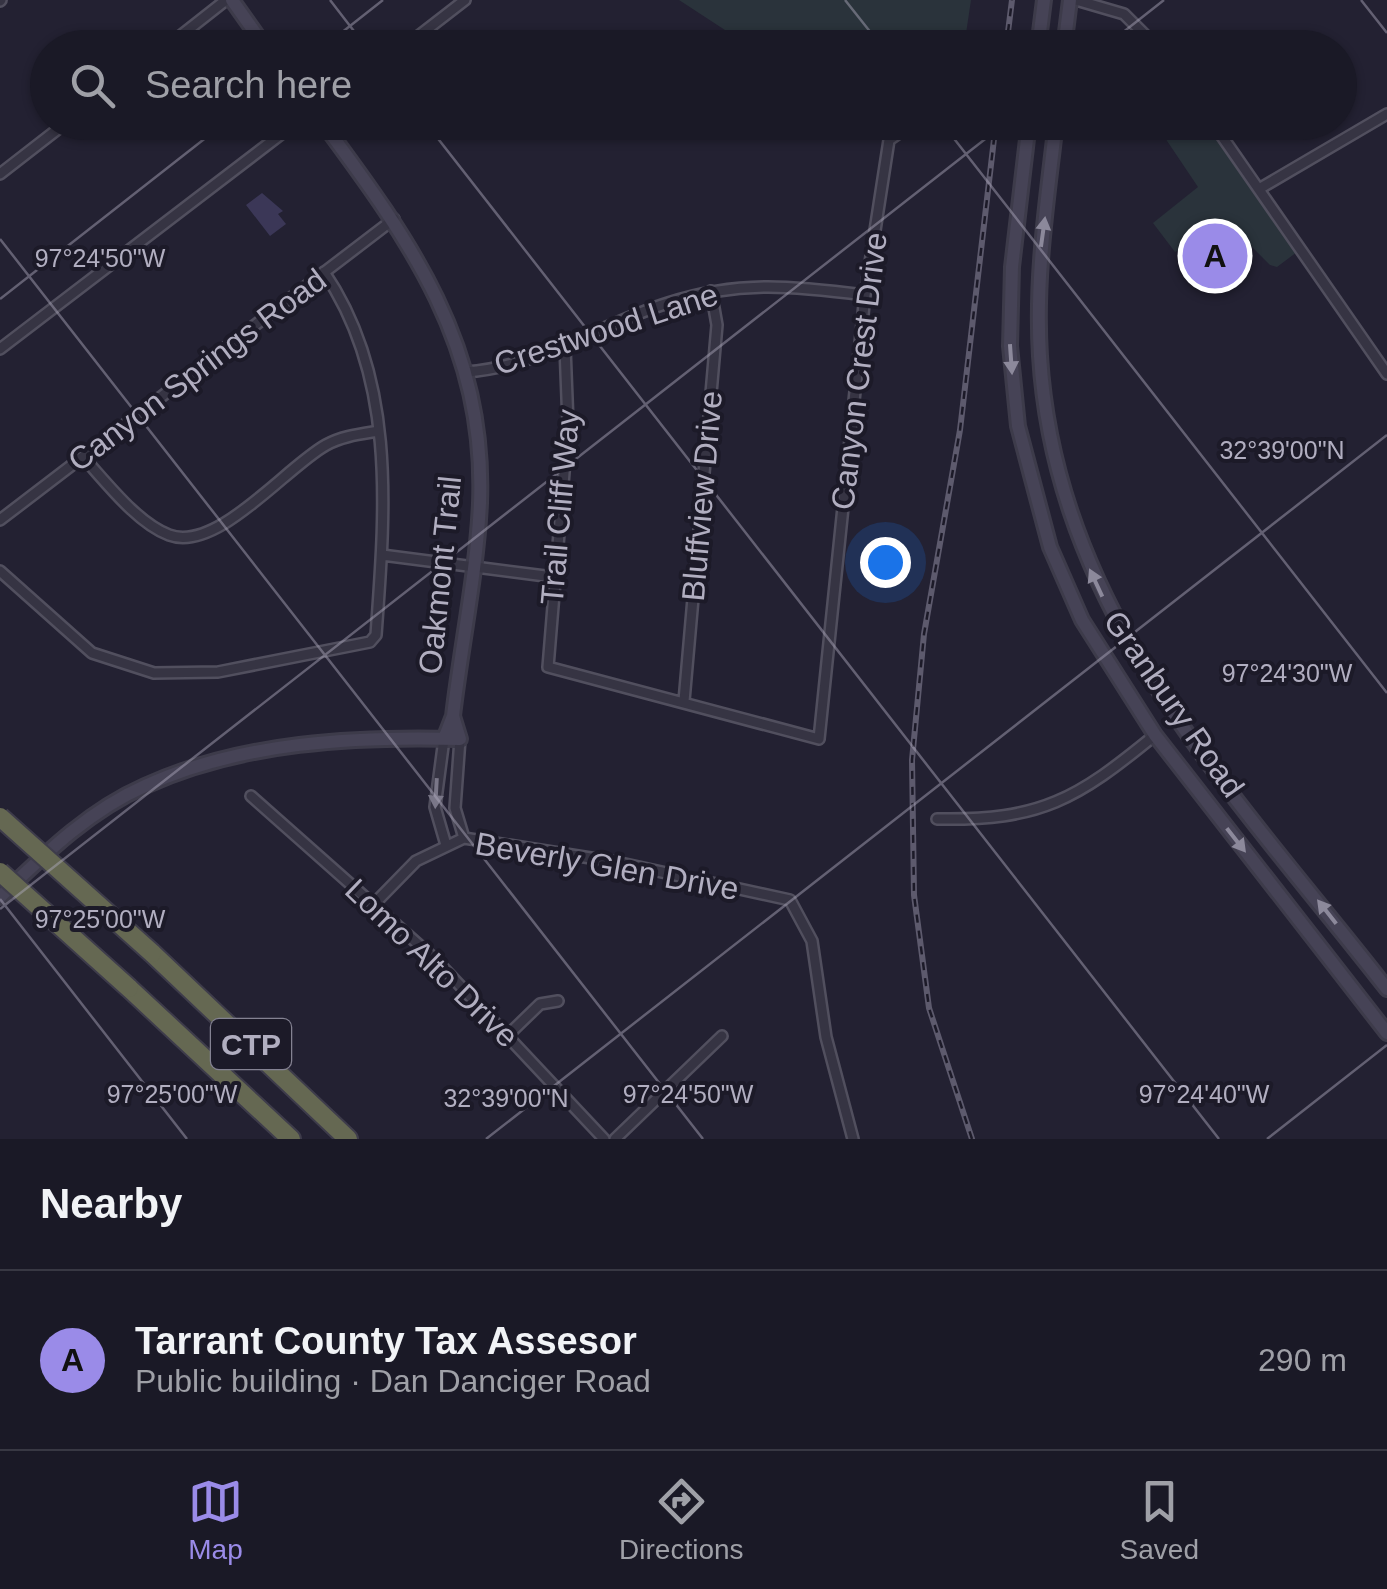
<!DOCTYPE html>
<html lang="en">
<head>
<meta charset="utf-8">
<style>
  :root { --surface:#1a1926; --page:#23222e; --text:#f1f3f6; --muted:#9fa0a7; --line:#383843; --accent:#9a8be8 }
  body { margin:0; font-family:Helvetica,sans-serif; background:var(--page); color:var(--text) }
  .you { position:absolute; left:885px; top:562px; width:35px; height:35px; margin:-25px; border:8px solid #fff; border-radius:50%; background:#1a73e8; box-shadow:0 0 0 15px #1a73e833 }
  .badge { display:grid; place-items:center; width:65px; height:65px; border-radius:50%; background:var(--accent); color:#111; font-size:32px; font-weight:700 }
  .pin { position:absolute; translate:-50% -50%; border:5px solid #fff; box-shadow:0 2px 10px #0006 }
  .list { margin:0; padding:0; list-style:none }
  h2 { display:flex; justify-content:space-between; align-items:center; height:130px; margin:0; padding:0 40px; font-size:42px }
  h2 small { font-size:32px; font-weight:400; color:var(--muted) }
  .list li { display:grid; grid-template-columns:65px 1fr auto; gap:30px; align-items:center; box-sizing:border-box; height:180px; padding:0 40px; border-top:2px solid var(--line) }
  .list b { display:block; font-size:38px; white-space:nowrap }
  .list p { margin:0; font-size:32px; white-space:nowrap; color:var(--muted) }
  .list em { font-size:32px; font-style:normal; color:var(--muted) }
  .icon { flex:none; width:55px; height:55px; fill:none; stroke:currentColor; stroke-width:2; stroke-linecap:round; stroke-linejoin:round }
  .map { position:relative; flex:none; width:1387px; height:1139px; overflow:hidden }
  .search { position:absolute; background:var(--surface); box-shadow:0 2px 8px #0004; left:30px; right:30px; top:30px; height:110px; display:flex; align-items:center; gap:25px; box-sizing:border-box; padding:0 35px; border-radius:55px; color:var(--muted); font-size:38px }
  .sheet { height:310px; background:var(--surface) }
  nav { display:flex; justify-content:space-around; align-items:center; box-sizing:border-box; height:140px; border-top:2px solid var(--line); background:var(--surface); font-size:28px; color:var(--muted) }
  nav a { display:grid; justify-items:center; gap:5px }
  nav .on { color:var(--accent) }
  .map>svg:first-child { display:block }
  .green { fill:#2a333b }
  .water { fill:#3b3757 }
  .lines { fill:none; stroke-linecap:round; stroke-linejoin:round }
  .street-casing { stroke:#514f5e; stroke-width:14 }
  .secondary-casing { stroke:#3d3b4a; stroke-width:18 }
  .highway-casing { stroke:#3e3c4b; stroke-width:22 }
  .street { stroke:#363443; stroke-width:9 }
  .secondary { stroke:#464356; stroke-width:12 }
  .highway { stroke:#656852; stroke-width:18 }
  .rail-casing { stroke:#5d5a6d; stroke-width:6 }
  .rail { stroke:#1c1a28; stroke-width:2.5; stroke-dasharray:8; stroke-linecap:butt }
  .highway-bridge-casing { stroke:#3e3c4b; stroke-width:22; stroke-linecap:butt }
  .highway-bridge { stroke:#656852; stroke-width:18 }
  .oneway { fill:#8c899b }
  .oneway2 { fill:#7a7788 }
  .ticks { fill:none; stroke:#b1aec0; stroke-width:2.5; stroke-opacity:0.45 }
  .labels { text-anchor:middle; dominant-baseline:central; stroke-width:8; stroke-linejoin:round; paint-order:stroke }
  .shield { fill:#1c1a28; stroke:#848292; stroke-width:2.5 }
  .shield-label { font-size:30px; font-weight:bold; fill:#b1aec0 }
  .street-label { font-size:32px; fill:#b1aec0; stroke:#1c1a28 }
  .ticks-label { font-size:25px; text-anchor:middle; fill:#b1aec0; stroke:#1c1a28; stroke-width:8; stroke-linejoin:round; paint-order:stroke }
</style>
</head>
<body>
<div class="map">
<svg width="1387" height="1139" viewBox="0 0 1387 1139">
  <rect width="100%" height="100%" fill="#232132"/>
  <path class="green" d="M679 0H971L964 47H751Z
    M1155 123H1212L1301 249 1277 267 1270 265 1232 227 1196 254 1189 245 1175 252 1153 223 1198 187Z"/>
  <path class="water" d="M262 193 283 211 278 214 286 224 270 236 246 205Z"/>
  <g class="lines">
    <g class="street-casing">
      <path id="street" d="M1076 0 1124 14 1158 48
        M0 1 1 0
        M165 48 226 0
        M403 48 465 0
        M1212 122 1387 374
        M0 174 67 122
        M1259 189 1387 114
        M565 347 568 424 548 667 819 739 865 295 889 140 902 131
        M0 349 297 122
        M466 372C540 367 600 324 668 303 739 280 793 286 865 295
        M83 457C106 482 137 523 169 535 217 553 286 467 326 445 342 436 361 434 379 431
        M0 520 394 219
        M382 555 553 577
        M0 571 92 653 154 673 218 672 370 642 376 635C385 511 397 379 324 272
        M684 701 717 325 711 291
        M444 739 435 807 446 845
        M460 739 455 808 464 838
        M251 796 436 960 604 1139
        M937 819C1041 821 1077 799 1155 735
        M373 905 416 861 464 838 616 862 790 900 812 941 826 1037 853 1139
        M509 1034 540 1004 558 1001
        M615 1139 722 1036"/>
    </g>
    <g class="secondary-casing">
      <path id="secondary" d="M232 0 266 48
        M1038 48 1044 0
        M1064 48 1070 0
        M322 122C411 242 486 346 480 503 477 571 461 647 453 716L444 739
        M1029 122 1012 267 1010 346 1018 426 1050 547 1082 620 1155 735 1387 1033
        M1056 122C1047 201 1035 277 1040 356 1056 616 1236 795 1387 989
        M0 897C44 855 88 811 145 786 241 742 356 736 460 739L453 716"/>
    </g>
    <g class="highway-casing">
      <path id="highway" d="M152 953 348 1139
        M129 988 291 1139"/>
    </g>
    <use href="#street" class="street"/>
    <use href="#secondary" class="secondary"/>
    <use href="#highway" class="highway"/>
    <g class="rail-casing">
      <path id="rail" d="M1006 48 1012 0
        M972 1139 929 1008 914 895 912 760 924 634 960 430 996 122"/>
    </g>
    <use href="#rail" class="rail"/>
    <g class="highway-bridge-casing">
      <path id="highway-bridge" d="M0 817 152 953
        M0 872 129 988"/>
    </g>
    <use href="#highway-bridge" class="highway-bridge"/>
  </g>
  <defs><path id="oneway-solid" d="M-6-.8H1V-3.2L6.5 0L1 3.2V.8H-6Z" transform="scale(2.5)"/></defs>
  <g class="oneway">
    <use href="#oneway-solid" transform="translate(1043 232) rotate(-82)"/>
    <use href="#oneway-solid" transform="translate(1011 359) rotate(86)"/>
    <use href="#oneway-solid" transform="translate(1096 583) rotate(-115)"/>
    <use href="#oneway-solid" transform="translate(1236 840) rotate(52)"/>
    <use href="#oneway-solid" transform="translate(1327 912) rotate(-128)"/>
  </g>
  <use class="oneway2" href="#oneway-solid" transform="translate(436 793) rotate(93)"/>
  <path class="ticks" d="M330 0 367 48M845 0 883 48M1361 0 1387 33M322 48 383 0M1103 48 1164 0M425 122 1219 1139M941 122 1387 693M0 239 703 1139M0 299 226 122M0 899 187 1139M0 909 1007 122M486 1139 1387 435M1267 1139 1387 1045"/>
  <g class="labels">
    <rect class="shield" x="211" y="1019" width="80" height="50" rx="8"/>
    <g class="shield-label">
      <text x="251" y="1044">CTP</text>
    </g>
    <g class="street-label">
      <text transform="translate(606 329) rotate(-18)">Crestwood Lane</text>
      <text transform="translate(197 370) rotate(-37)">Canyon Springs Road</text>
      <text transform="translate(859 371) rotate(-83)">Canyon Crest Drive</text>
      <text transform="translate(702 496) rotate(-85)">Bluffview Drive</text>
      <text transform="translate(560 507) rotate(-85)">Trail Cliff Way</text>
      <text transform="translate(440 575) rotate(-84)">Oakmont Trail</text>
      <text transform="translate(1174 704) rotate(55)">Granbury Road</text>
      <text transform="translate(607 866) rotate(10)">Beverly Glen Drive</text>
      <text transform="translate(432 963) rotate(44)">Lomo Alto Drive</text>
    </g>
  </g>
  <g class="ticks-label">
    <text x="100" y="267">97°24'50"W</text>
    <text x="1282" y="459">32°39'00"N</text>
    <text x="1287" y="682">97°24'30"W</text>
    <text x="100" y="928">97°25'00"W</text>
    <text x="172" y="1103">97°25'00"W</text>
    <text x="688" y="1103">97°24'50"W</text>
    <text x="1204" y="1103">97°24'40"W</text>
    <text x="506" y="1107">32°39'00"N</text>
  </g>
</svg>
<div class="you"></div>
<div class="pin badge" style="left:1215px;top:256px">A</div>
<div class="search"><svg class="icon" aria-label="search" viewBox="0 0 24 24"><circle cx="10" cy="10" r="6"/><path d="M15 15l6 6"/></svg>Search here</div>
</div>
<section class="sheet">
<h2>Nearby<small></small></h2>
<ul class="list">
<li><span class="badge">A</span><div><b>Tarrant County Tax Assesor</b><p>Public building · Dan Danciger Road</p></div><em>290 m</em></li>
</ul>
</section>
<nav>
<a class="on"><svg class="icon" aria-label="map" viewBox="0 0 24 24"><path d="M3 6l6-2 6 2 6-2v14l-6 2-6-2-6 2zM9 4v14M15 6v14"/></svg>Map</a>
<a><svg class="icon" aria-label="directions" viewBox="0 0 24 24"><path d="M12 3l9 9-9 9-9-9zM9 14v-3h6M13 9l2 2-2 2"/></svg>Directions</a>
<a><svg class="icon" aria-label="saved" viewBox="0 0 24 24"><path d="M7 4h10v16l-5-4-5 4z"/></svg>Saved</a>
</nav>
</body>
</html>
